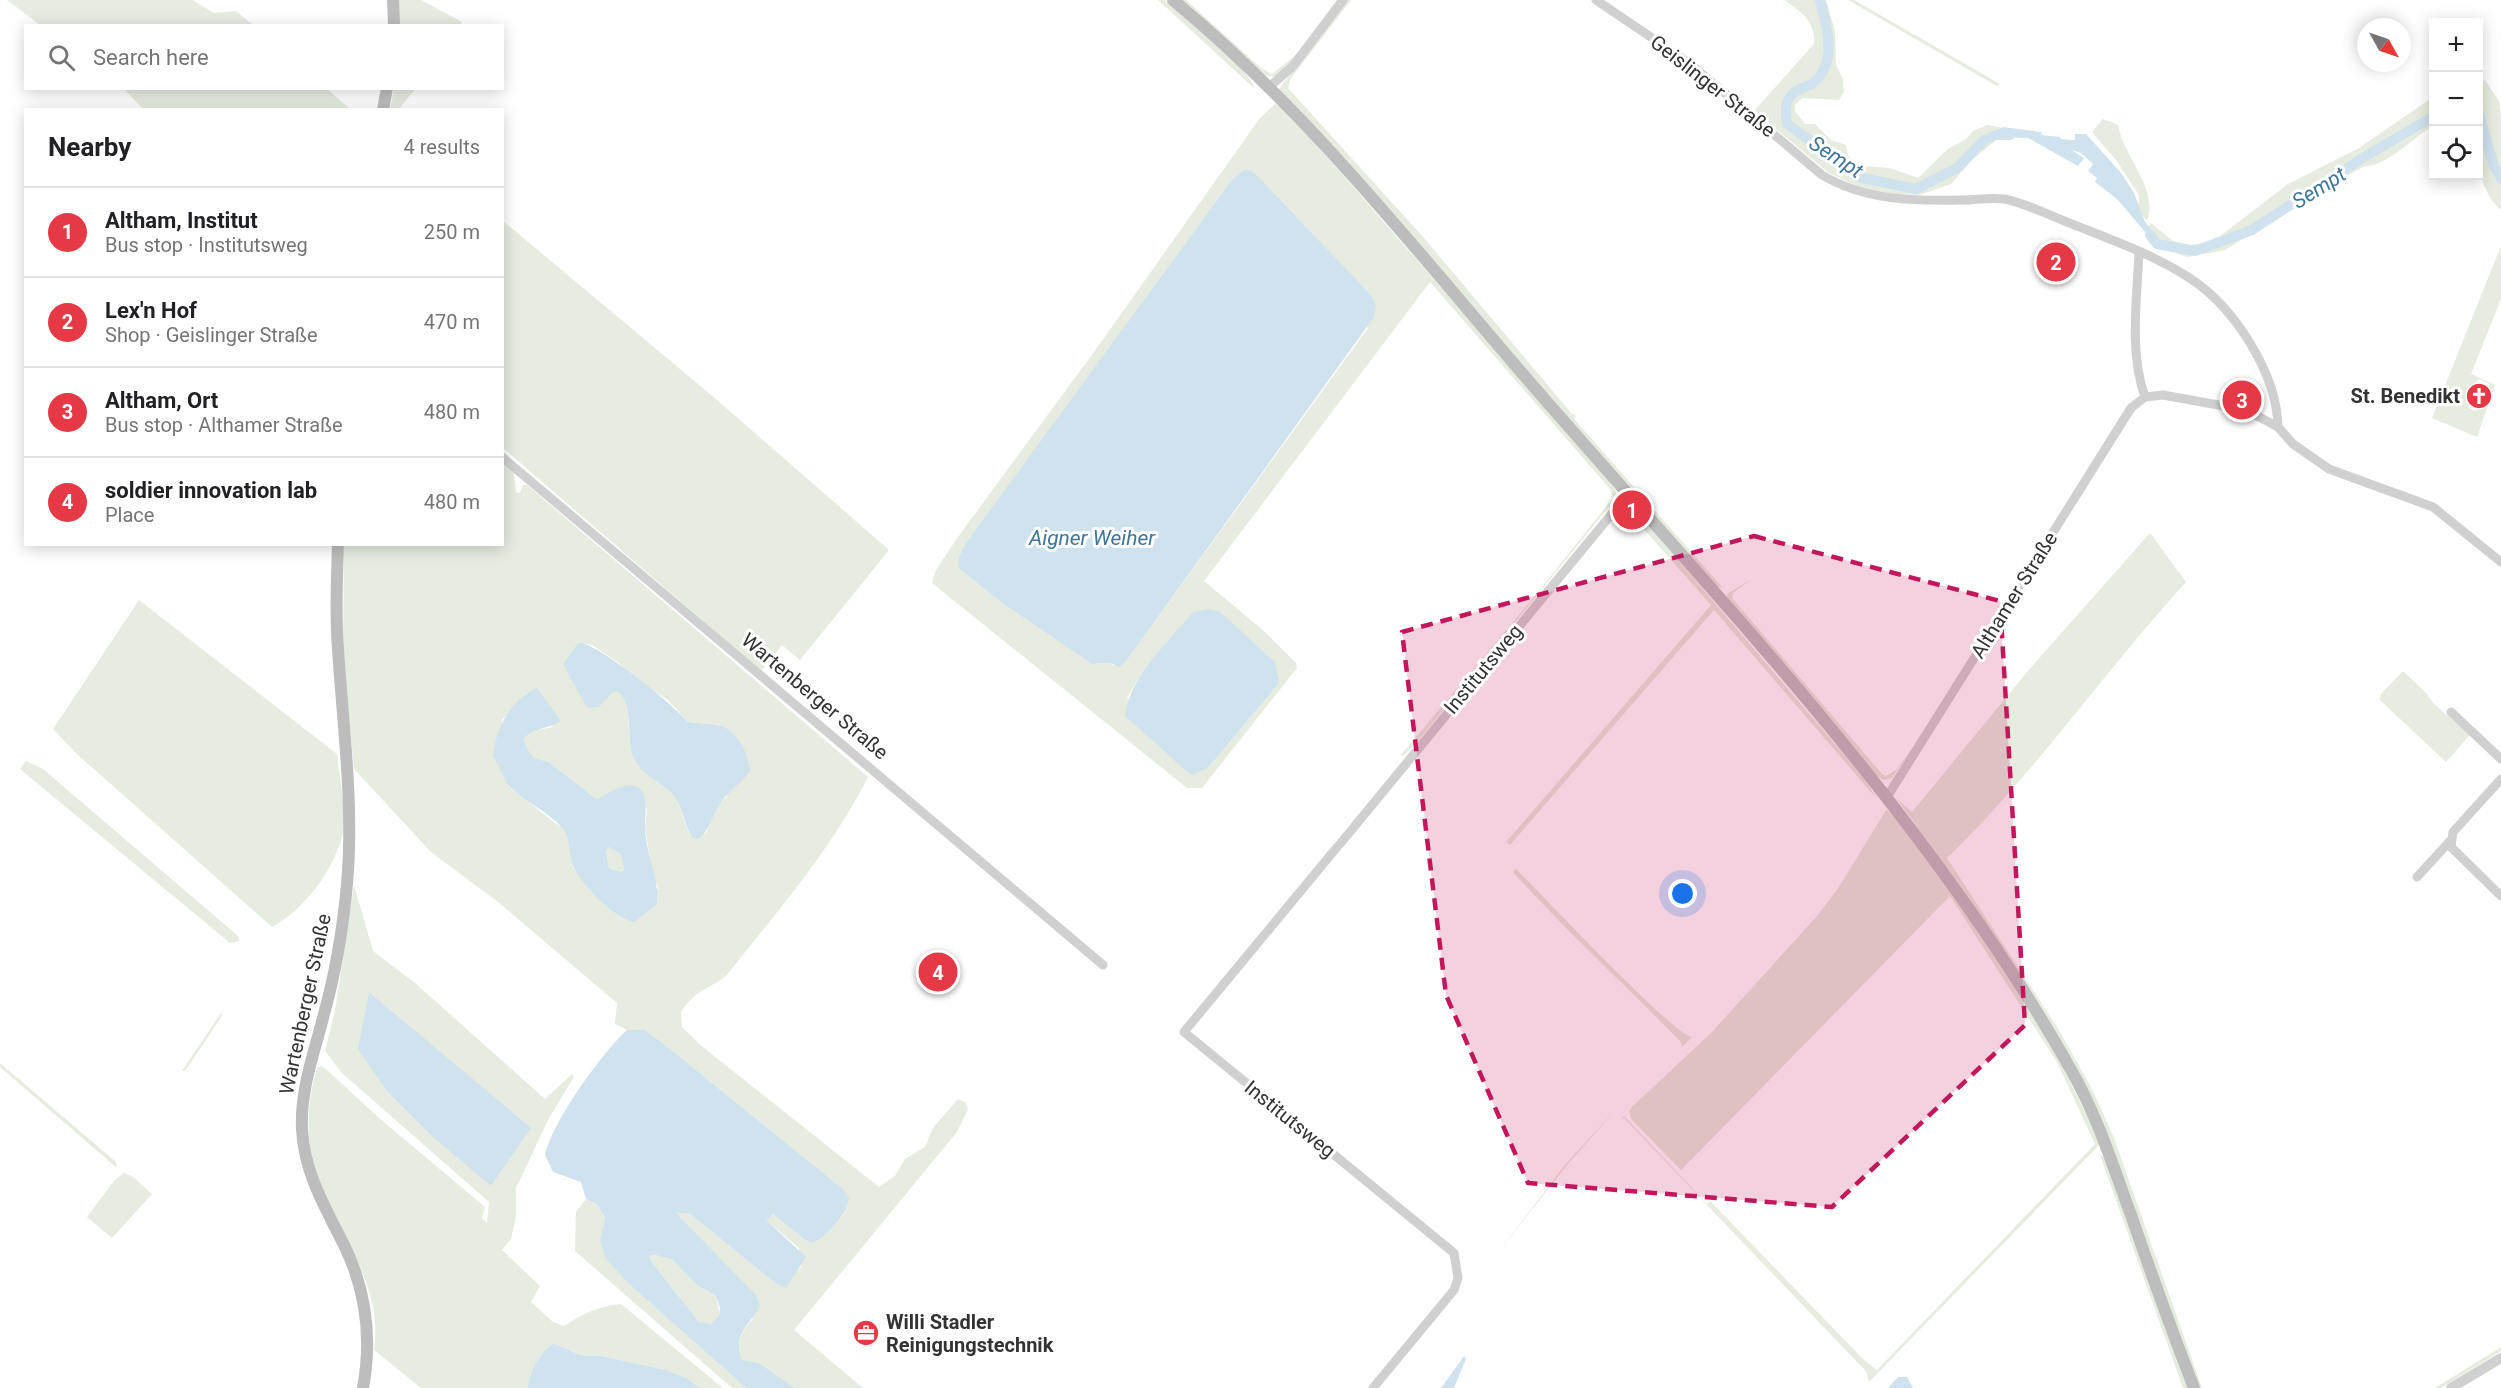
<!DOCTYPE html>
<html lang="en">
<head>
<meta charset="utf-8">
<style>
  :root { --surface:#fff; --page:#f2f2f2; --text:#202124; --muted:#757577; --line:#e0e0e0; --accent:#e63946 }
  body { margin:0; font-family:Roboto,sans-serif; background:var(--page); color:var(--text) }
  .controls { position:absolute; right:18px; top:18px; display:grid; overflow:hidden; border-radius:0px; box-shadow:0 3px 15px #0003 }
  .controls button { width:54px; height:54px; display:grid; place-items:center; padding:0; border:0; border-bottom:2px solid var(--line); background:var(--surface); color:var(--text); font:30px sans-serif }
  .compass { position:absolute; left:2357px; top:18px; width:54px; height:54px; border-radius:50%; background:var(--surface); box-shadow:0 3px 15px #0003; rotate:130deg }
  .you { position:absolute; left:1683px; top:894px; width:21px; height:21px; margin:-15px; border:4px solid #fff; border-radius:50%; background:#1a73e8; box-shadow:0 0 0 9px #1a73e833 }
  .badge { display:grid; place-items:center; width:39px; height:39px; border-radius:50%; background:var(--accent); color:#fff; font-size:20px; font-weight:700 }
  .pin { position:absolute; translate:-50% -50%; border:3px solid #fff; box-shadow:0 2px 6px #0006 }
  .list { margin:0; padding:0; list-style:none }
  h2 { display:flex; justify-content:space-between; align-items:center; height:78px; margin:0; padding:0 24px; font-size:26px }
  h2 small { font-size:20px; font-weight:400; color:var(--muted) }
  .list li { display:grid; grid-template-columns:39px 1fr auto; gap:18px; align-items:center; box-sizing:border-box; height:90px; padding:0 24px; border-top:2px solid var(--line) }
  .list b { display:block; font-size:22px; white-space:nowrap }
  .list p { margin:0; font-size:20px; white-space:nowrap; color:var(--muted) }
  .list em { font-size:20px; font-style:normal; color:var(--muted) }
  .icon { flex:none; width:33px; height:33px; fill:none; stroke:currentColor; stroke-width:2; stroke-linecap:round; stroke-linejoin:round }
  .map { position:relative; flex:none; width:2501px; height:1388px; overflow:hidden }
  .search { position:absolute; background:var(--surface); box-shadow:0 3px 15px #0003; left:24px; top:24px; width:480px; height:66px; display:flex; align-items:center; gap:15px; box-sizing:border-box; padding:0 21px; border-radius:0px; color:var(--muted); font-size:22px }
  .panel { position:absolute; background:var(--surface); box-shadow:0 3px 15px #0003; left:24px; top:108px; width:480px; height:438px; border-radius:0px }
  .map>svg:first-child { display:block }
  .green { fill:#e6ecdf; fill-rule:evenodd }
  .water { fill:#cfe2ee; fill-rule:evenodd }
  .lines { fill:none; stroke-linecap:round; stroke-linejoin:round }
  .canal { stroke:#cfe2ee; stroke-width:10 }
  .minor { stroke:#d0d0d0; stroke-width:9 }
  .tertiary { stroke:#d0d0d0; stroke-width:10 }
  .secondary { stroke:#bdbdbd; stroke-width:12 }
  .marked { fill:#c2185b; fill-opacity:0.2; stroke:#c2185b; stroke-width:4.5; stroke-dasharray:12 8; stroke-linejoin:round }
  .labels { text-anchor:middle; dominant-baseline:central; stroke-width:6; stroke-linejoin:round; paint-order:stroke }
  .street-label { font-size:20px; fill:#333; stroke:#fff }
  .poi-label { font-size:20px; font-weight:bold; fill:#333; stroke:#fff; text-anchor:end }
  .water-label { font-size:21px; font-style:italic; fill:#3f7597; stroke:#fff }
</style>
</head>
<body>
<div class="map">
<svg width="2501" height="1388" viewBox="0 0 2501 1388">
  <rect width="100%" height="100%" fill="#fff"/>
  <path class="green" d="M7 0H192L214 13 236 11 253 25H40Z
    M399 0H421L462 22 460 25H399Z
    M1158 0H1165C1190 20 1244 61 1255 89Z
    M1182 0H1186L1261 68 1272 74 1296 55 1337 0H1341L1314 38 1276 77 1266 76Z
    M1347 0H1351L1291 78 1288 88 1424 238 1572 414 1576 415 1574 419 1723 588 1716 586 1642 502 1645 499 1641 495 1638 497 1348 164 1279 89Z
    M1784 0H1826L1835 31 1836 65 1843 80 1844 91 1839 100 1802 98 1795 105V111L1805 124H1815L1831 140 1846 145 1848 156 1861 166 1890 168 1918 178 1948 149 1966 139 1973 131 1987 125 2000 127 1994 142 1972 160 1951 184 1919 195 1896 194 1864 189 1829 173 1754 111 1814 44C1816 22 1801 11 1784 0Z
    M1848 0H1854L2000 84 1997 86Z
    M2485 80 2499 101 2501 114V210C2468 182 2478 121 2479 82Z
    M124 89H327L350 109H143Z
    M394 89H415L399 109H390Z
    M2433 97V126C2409 140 2390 165 2362 167L2225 250 2187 257 2158 247 2160 241 2149 226 2151 223 2173 241 2188 245 2205 243 2219 237 2288 184 2359 148Z
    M1275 104 1279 105 1302 128 1607 478 1615 489 1617 497 1417 742 1404 755 1400 756 1534 597 1613 498 1610 489 1430 282 1204 581 1264 631 1296 663 1297 668 1202 788H1187L932 583 936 570 955 541 1094 352 1260 118ZM1244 170 1368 328 1127 660 1114 666 1110 663 1092 664 1002 603 958 568 1064 410 1234 177ZM1193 612 1279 683 1208 768 1127 698 1138 679Z
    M2103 119 2118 125C2123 156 2159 189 2147 221L2138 210 2139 195 2116 160 2092 132Z
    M502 220 717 400 889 550 800 660 782 645 761 671 503 448Z
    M2501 246V299L2471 374 2495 385 2477 437 2432 418ZM2478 379 2490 384 2476 411 2469 408V404Z
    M503 463 514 473 516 493H520L523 485H527L868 777C831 850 777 912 726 976 706 991 696 989 681 1012L682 1027 699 1044 879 1187 895 1176 905 1159 925 1147 933 1128 958 1099 965 1102 968 1109 957 1132 794 1330 863 1388H795L759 1363 742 1360C736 1341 740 1333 753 1319L674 1211 690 1214 775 1283 793 1275 801 1267 799 1248 767 1221 773 1214 805 1240 813 1243 820 1239 843 1189 664 1044 645 1030H627L615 1024 617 1003 498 902 431 852 354 769 343 652 344 545 502 544ZM579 642 592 645 619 663 636 679 668 700 688 722 722 726 727 796 718 805 706 833 692 838C684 826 682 806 673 795 660 780 638 774 632 753 626 734 633 704 617 690L610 694ZM527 693 553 727 532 731 524 738 527 748 534 758 549 762 596 799 624 786 642 791 647 810 645 829 654 879 659 889 573 867 571 845 563 829 509 787 502 768V720Z
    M1626 509 1633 510 1644 520 1864 778 1877 799 1714 610 1510 845 1506 842 1711 605Z
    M2150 533 2186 582C2104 672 2035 773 1947 858L2057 1027 2092 1089 2114 1138 2202 1388H2200L2078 1071 1965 892 1896 798 1912 812 2027 672Z
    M1752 579 1733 593 1732 598 1882 774 1886 776 1896 770 1920 738 1892 778 1884 780 1877 776 1727 599V594Z
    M139 600 337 754C339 772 347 817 343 833 334 870 305 909 272 927L78 755 53 729Z
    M2403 671 2426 693 2434 704 2470 735 2446 762 2380 700 2381 694Z
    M26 761 43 769 238 936 239 941 230 943 20 769Z
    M1886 810C1899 816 1912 840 1921 852 1990 942 2054 1040 2100 1144L1869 1382 1866 1371 1858 1363 1624 1118 1621 1119 1624 1116 1707 1204 1710 1201 1864 1360 1877 1370 2095 1144 2057 1062 1950 896 1681 1170 1631 1119 1629 1111 1633 1106 1712 1032 1817 916 1839 887Z
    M608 847 621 854 624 870 621 872 609 868 606 850Z
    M1516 869C1539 891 1674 1036 1692 1037L1682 1047 1681 1042C1625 985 1567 932 1513 872Z
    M354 885 373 951 415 983 545 1099 572 1074 574 1077 549 1118 516 1188V1217L511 1239 502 1250 540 1286 531 1302 553 1322 564 1326C583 1314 598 1306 621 1304L723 1388H700L686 1378 666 1370 601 1356 580 1355 553 1343C540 1353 529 1371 528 1388H421L374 1350C384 1283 336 1232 316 1173 305 1139 307 1102 317 1068L321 1066 327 1070 379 1118 485 1207 482 1218 487 1223 489 1202 342 1073 325 1051 335 1011ZM369 992 530 1128 491 1186 386 1090 359 1049Z
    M221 1013 222 1016 185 1071H182Z
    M0 1063 116 1162 117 1168 0 1067Z
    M1619 1106 1567 1165 1498 1253 1564 1166Z
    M2100 1155 2105 1157 2188 1388H2183Z
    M124 1173 132 1176 152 1194 112 1238 87 1217 114 1181Z
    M586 1199 597 1204 605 1218 600 1240 630 1285 746 1388H732L575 1251 576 1212Z
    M655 1255 673 1260 695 1284 716 1296 720 1316 711 1324 699 1322 651 1261 650 1256Z
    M2501 1347V1351L2441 1388H2435Z"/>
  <path class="water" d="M2003 127 2041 132 2042 135 2060 137 2061 140H2075V134H2086L2121 173 2134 193 2144 220 2160 241 2158 247 2117 199 2095 182 2097 178 2088 171 2093 164 2080 152H2085V148L2077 142 2062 144 2084 158 2078 166 2028 138 1997 137V130Z
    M1244 170 1252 171 1263 182 1371 295 1376 306 1374 317 1127 660 1119 667 1110 663 1092 664 1002 603 958 568 959 557 966 543 985 517 1234 177Z
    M1210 609 1220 612 1275 662 1279 683 1208 768 1191 775 1125 716C1130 675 1168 643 1193 612Z
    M579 642C600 645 673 704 688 722 698 724 710 723 721 726 738 731 749 755 750 771 741 784 725 793 718 807 711 819 710 830 698 839L692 838C685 826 682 805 673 795 661 781 641 776 633 757 626 738 634 703 617 691L610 694 599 707 587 708 563 664Z
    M537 688 561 721C549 729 535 727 524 738L527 748 534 758 549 762 596 799C606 795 623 782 634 786 637 787 640 788 642 791 648 801 645 816 645 827 645 852 660 878 657 904L634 922C613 917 583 887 574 867 568 855 572 840 562 828 548 811 526 803 511 788 503 781 500 765 493 756 496 727 510 701 537 688ZM608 847 621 854 624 870 621 872 609 868 606 851Z
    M369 992 531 1128 491 1186 433 1137 386 1090 358 1049Z
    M627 1030H645L664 1044 843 1189 849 1199C845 1215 828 1236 813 1243L805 1240 773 1214 767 1221 806 1257 786 1288 775 1283 690 1214 675 1212 756 1295 760 1306C748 1328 733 1332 742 1360L759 1363 795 1388H746L630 1285 606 1259 600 1240 605 1218 597 1204 586 1199 581 1182 553 1172 545 1155C553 1121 601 1054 627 1030ZM655 1255 673 1260 695 1284 716 1296 720 1308 719 1316 711 1324 699 1322 651 1261 650 1256Z
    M553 1343 580 1355 601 1356 666 1370 686 1378 700 1388H528C529 1371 540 1353 553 1343Z
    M1464 1356 1466 1359 1454 1388H1441Z
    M1898 1377H1907L1913 1388H1888Z"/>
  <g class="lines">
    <path class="canal" d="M1820 0C1827 26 1838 63 1813 83 1810 86 1804 87 1800 89 1784 96 1785 109 1787 124L1862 178 1916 189 1957 168 1984 140 1996 135H2010
      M2478 111 2494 166 2501 179
      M2052 145C2066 143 2087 146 2096 157
      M2150 235 2157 244 2195 251 2252 230 2361 159 2434 116"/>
    <path class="minor" d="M1596 0 1689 63 1822 175C1866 201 1914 201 1963 200 1976 200 1991 197 2004 199 2026 203 2051 216 2072 224 2112 240 2155 255 2191 279 2235 308 2277 374 2278 427
      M1269 87 1293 66 1343 0
      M2139 252C2137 299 2129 352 2145 397
      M502 457 1103 965
      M2451 712 2501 759
      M2501 779 2453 832 2451 847 2501 896
      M1887 797 2131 408 2145 397 2163 395 2246 410 2278 427 2293 444 2329 469 2433 507 2501 562
      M1340 844 1628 494
      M1338 846 1184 1032 1454 1253 1458 1278 1454 1290 1373 1388
      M2417 877 2451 840"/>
    <path class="tertiary" d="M2451 1388 2501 1358"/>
    <path class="secondary" d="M393 0 394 26
      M1173 0C1315 117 1428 266 1548 403 1732 614 1934 825 2071 1070 2097 1115 2113 1166 2131 1215 2151 1273 2172 1331 2194 1388
      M383 110 387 88
      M338 544C337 579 335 614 338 649 343 727 354 806 347 884 343 928 336 971 324 1014 315 1051 300 1089 302 1129 304 1173 326 1209 345 1247 367 1293 372 1339 363 1388"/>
  </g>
  <path class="marked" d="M1754 536 2000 601 2025 1025 1832 1207 1528 1183 1446 995 1402 632Z"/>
  <defs>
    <g id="church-disc" transform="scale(1.35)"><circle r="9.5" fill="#e63946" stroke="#fff"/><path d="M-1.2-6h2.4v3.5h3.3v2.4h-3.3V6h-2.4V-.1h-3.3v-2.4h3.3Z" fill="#fff"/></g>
    <g id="office-disc" transform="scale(1.35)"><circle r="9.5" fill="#e63946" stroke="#fff"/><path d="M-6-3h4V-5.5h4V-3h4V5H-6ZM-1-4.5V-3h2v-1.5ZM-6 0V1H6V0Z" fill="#fff"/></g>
  </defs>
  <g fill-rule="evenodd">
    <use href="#church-disc" x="2479" y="396"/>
    <use href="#office-disc" x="866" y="1333"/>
  </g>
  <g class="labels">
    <g class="street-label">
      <text transform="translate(1713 86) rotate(38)">Geislinger Straße</text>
      <text transform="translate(2014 595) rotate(-58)">Althamer Straße</text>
      <text transform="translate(1483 669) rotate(-50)">Institutsweg</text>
      <text transform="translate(815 696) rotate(40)">Wartenberger Straße</text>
      <text transform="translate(305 1004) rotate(-78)">Wartenberger Straße</text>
      <text transform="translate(1290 1119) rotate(39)">Institutsweg</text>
    </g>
    <g class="poi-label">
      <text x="2460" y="396">St. Benedikt</text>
      <text x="886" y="1322" text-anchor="start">Willi Stadler<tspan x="886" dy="23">Reinigungstechnik</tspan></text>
    </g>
    <g class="water-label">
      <text transform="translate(1836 157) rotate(33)">Sempt</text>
      <text transform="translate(2319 188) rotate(-32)">Sempt</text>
      <text x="1092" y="538">Aigner Weiher</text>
    </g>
  </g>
</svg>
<div class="controls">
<button>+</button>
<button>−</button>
<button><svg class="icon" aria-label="locate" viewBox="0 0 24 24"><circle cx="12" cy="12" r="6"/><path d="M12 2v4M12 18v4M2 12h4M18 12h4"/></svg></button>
</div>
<svg class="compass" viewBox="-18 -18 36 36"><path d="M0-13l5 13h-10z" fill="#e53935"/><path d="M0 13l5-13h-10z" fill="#757577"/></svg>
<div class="you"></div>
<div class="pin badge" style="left:1632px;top:510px">1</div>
<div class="pin badge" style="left:2056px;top:262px">2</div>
<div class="pin badge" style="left:2242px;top:400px">3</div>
<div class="pin badge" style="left:938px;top:972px">4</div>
<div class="search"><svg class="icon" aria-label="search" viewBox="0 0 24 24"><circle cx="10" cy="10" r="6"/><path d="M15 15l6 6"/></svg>Search here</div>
<section class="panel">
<h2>Nearby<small>4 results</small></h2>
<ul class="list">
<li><span class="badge">1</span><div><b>Altham, Institut</b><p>Bus stop · Institutsweg</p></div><em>250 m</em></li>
<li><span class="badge">2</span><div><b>Lex'n Hof</b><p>Shop · Geislinger Straße</p></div><em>470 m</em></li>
<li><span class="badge">3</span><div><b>Altham, Ort</b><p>Bus stop · Althamer Straße</p></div><em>480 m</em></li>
<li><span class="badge">4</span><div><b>soldier innovation lab</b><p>Place</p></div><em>480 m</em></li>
</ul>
</section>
</div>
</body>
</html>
